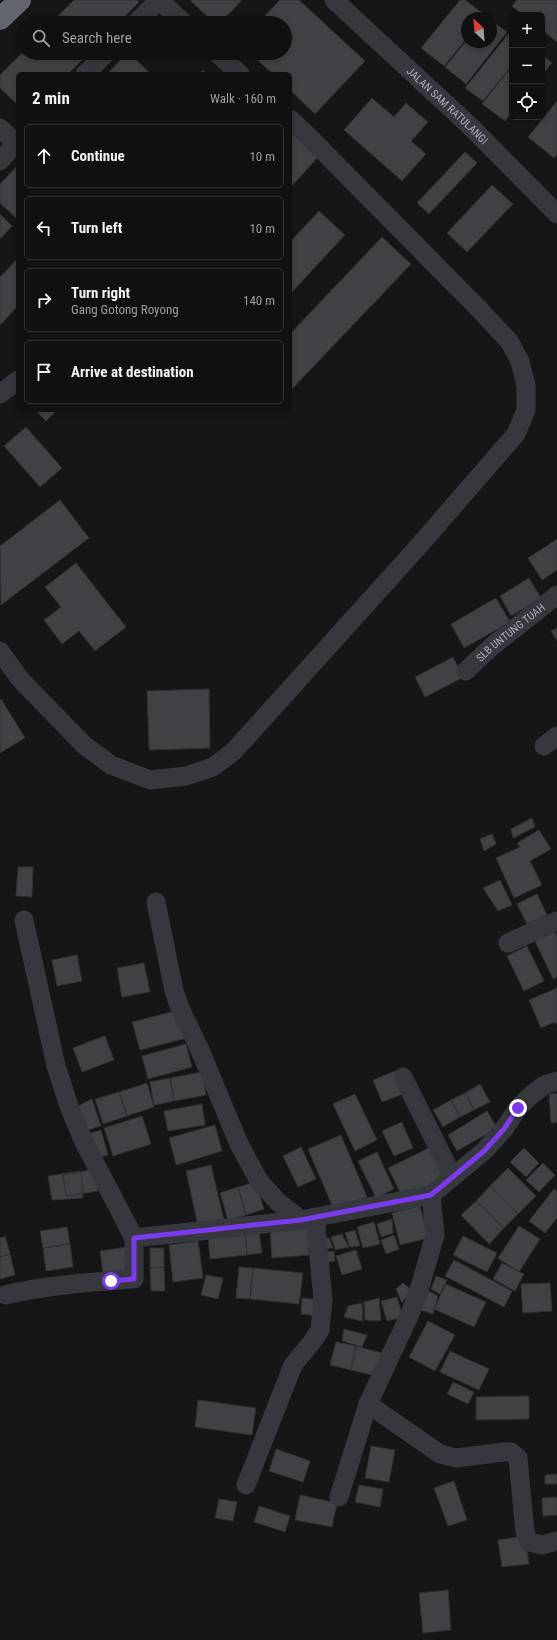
<!DOCTYPE html>
<html lang="en">
<head>
<meta charset="utf-8">
<style>
  :root { --surface:#101012; --page:#19191b; --text:#f1f3f6; --muted:#9c9d9f; --line:#303032 }
  body { margin:0; font-family:"Roboto Condensed",sans-serif; background:var(--page); color:var(--text) }
  .controls { position:absolute; right:12px; top:12px; display:grid; overflow:hidden; border-radius:6px; box-shadow:0 2px 6px #0003 }
  .controls button { width:36px; height:36px; display:grid; place-items:center; padding:0; border:0; border-bottom:1px solid var(--line); background:var(--surface); color:var(--text); font:20px sans-serif }
  .compass { position:absolute; left:461px; top:12px; width:36px; height:36px; border-radius:50%; background:var(--surface); box-shadow:0 2px 6px #0003; rotate:334deg }
  .stop { position:absolute; width:12px; height:12px; margin:-9px; border:3px solid #7c3aed; border-radius:50%; background:#fff }
  .stop.end { background:#7c3aed; border-color:#fff; box-shadow:0 1px 4px #0008 }
  .list { margin:0; padding:0; list-style:none }
  h2 { display:flex; justify-content:space-between; align-items:center; height:52px; margin:0; padding:0 16px; font-size:17px }
  h2 small { font-size:13px; font-weight:400; color:var(--muted) }
  .list li { display:grid; grid-template-columns:26px 1fr auto; gap:12px; align-items:center; box-sizing:border-box; height:64px; margin:0 8px 8px; padding:0 8px; border:1px solid var(--line); border-radius:6px }
  .list b { display:block; font-size:15px; white-space:nowrap }
  .list p { margin:0; font-size:13px; white-space:nowrap; color:var(--muted) }
  .list em { font-size:13px; font-style:normal; color:var(--muted) }
  .icon { flex:none; width:22px; height:22px; fill:none; stroke:currentColor; stroke-width:2; stroke-linecap:round; stroke-linejoin:round }
  .map { position:relative; flex:none; width:557px; height:1640px; overflow:hidden }
  .search { position:absolute; background:var(--surface); box-shadow:0 2px 6px #0003; left:16px; top:16px; width:276px; height:44px; display:flex; align-items:center; gap:10px; box-sizing:border-box; padding:0 14px; border-radius:22px; color:var(--muted); font-size:15px }
  .panel { position:absolute; background:var(--surface); box-shadow:0 2px 6px #0003; left:16px; top:72px; width:276px; height:340px; border-radius:6px }
  .map>svg:first-child { display:block }
  .building { fill:#404145; stroke:#303034 }
  .lines { fill:none; stroke-linecap:round; stroke-linejoin:round }
  .minor { stroke:#37383d; stroke-width:19 }
  .highway { stroke:#63666e; stroke-width:22 }
  .route { stroke:#7c3aed; stroke-width:5 }
  .labels { text-anchor:middle; dominant-baseline:central; stroke-width:3.5; stroke-linejoin:round; paint-order:stroke }
  .street-label { font-size:11px; fill:#a7adb9; stroke:#111113 }
</style>
</head>
<body>
<div class="map">
<svg width="557" height="1640" viewBox="0 0 557 1640">
  <rect width="100%" height="100%" fill="#161618"/>
  <path class="building" d="M74 0H137L139 2 118 23H51Z
    M190 0H242L220 23H214Z
    M280 0H299L365 61 315 114 290 90V74H273L250 53H285V23H258Z
    M460 0H465L485 15 483 18H467V38L444 66 421 48Z
    M517 0H557V42L542 30V15H523L512 6Z
    M491 20 507 32 466 84 445 67 467 40V42H491Z
    M510 32 512 33V65L483 101 465 88Z
    M23 52V53H89L68 74H18V105L0 88V75Z
    M127 53H129L151 74H107Z
    M542 55 552 63 542 75Z
    M512 66V112L505 121 482 104Z
    M203 70 207 74H199Z
    M372 98 394 117 406 103 428 122 411 141 426 154 402 181 344 130Z
    M557 101V154L554 158 528 137Z
    M294 133 319 156 290 188V138Z
    M465 152 477 163 429 214 417 203Z
    M18 165V220L0 203V184Z
    M492 185 513 204 467 252 447 233Z
    M319 211 345 235 290 294V242Z
    M0 214 12 226 0 239Z
    M382 237 411 264 292 389 290 387V334Z
    M18 258V306L0 325V277Z
    M35 410H57L46 421Z
    M26 427 62 468 40 487 4 446Z
    M60 500 89 538 1 605 0 546Z
    M557 539V570L542 580 528 558Z
    M76 563 126 627 95 651 79 631 62 644 44 620 61 607 45 587Z
    M529 578 541 598 511 616 500 596Z
    M496 598 510 622 464 648 451 624Z
    M557 628V641L551 631Z
    M453 657 464 677 425 697 415 677Z
    M209 689 210 748 149 750 147 691Z
    M1 699 25 738 0 753V700Z
    M532 818 535 827 513 838 511 829Z
    M539 830 551 849 530 861 542 885 514 898 496 858 520 847 517 843Z
    M492 834 496 844 484 851 480 839Z
    M18 867H33L32 897 16 896Z
    M500 880 512 905 498 911 483 888Z
    M537 894 547 915 527 924 517 904Z
    M555 932 557 936V977L553 979 535 941Z
    M527 946 544 981 524 991 507 956Z
    M77 955 82 981 57 986 52 960Z
    M144 963 150 992 122 997 117 968Z
    M557 988V1025L555 1022 541 1028 529 1000Z
    M179 1010 187 1038 140 1050 132 1022Z
    M105 1036 114 1060 82 1072 73 1048Z
    M186 1044 192 1067 148 1079 142 1056Z
    M395 1071 403 1094 382 1102 373 1080Z
    M202 1072 206 1095 174 1101 170 1078Z
    M170 1078 174 1101 154 1105 150 1082Z
    M147 1083 154 1107 127 1116 119 1092Z
    M480 1084 490 1102 474 1110 465 1093Z
    M119 1092 127 1116 103 1124 95 1099Z
    M465 1093 474 1110 460 1117 451 1100Z
    M557 1093V1122L551 1123 549 1094Z
    M355 1094 377 1140 355 1151 333 1104Z
    M92 1099 101 1126 84 1131 76 1107Z
    M451 1100 460 1117 443 1127 433 1110Z
    M202 1104 205 1125 168 1131 164 1111Z
    M487 1111 497 1128 457 1151 448 1135Z
    M142 1116 151 1144 113 1156 104 1128Z
    M402 1122 413 1148 394 1156 382 1131Z
    M215 1125 222 1151 176 1165 169 1138Z
    M101 1130 108 1155 97 1158 87 1134Z
    M341 1135 367 1197 334 1210 308 1149Z
    M301 1147 316 1179 298 1187 283 1156Z
    M431 1147 446 1177 403 1198 388 1168Z
    M524 1148 539 1163 526 1177 510 1162Z
    M377 1152 394 1189 376 1198 358 1161Z
    M543 1163 555 1175 539 1192 526 1180Z
    M211 1165 224 1220 198 1226 186 1171Z
    M508 1168 536 1196 518 1214 490 1186Z
    M95 1169 98 1191 66 1196 63 1175Z
    M81 1171 83 1198 52 1200 48 1176Z
    M255 1182 264 1209 246 1215 238 1187Z
    M490 1186 518 1214 504 1228 476 1201Z
    M238 1187 246 1215 228 1220 220 1193Z
    M554 1189 557 1191V1218L545 1233 529 1221Z
    M476 1201 504 1228 489 1244 461 1215Z
    M420 1206 428 1238 400 1245 392 1213Z
    M392 1219 393 1233 381 1237 377 1224Z
    M374 1222 380 1244 363 1248 357 1227Z
    M519 1226 540 1239 519 1272 498 1258Z
    M67 1227 70 1244 43 1248 40 1231Z
    M308 1228 309 1255 272 1258 270 1230Z
    M355 1230 360 1246 350 1247 345 1233Z
    M259 1231 262 1253 247 1255 245 1232Z
    M245 1232 247 1255 210 1259 208 1236Z
    M342 1234 349 1247 335 1250 331 1237Z
    M394 1235 399 1249 386 1254 381 1240Z
    M5 1236 10 1254 0 1257V1238Z
    M463 1236 497 1253 487 1272 453 1255Z
    M325 1238H329L333 1248 325 1249Z
    M198 1241 203 1278 173 1282 169 1245Z
    M70 1244 73 1267 46 1271 43 1248Z
    M127 1247 129 1270 103 1273 100 1251Z
    M150 1248H164V1267L150 1268Z
    M356 1250 362 1269 342 1275 336 1256Z
    M334 1251 335 1261 324 1263V1252Z
    M10 1254 15 1275 0 1279V1257Z
    M454 1260 512 1291 504 1307 445 1276Z
    M502 1263 524 1274 515 1291 493 1279Z
    M164 1267 165 1291H151L150 1268Z
    M239 1267 253 1268 250 1299 236 1298Z
    M253 1268 303 1273 299 1304 250 1299Z
    M206 1275 223 1278 218 1299 201 1295Z
    M436 1276 447 1280 440 1294 431 1289Z
    M403 1283 411 1290 402 1303 396 1289Z
    M550 1283 552 1311 523 1313 521 1284Z
    M446 1284 486 1302 474 1327 434 1309Z
    M429 1291 438 1296 433 1314 420 1310Z
    M397 1297 403 1317 387 1321 381 1301Z
    M302 1298 322 1300 320 1316 301 1314Z
    M379 1298 381 1321 365 1320 364 1302Z
    M362 1303 363 1321 344 1317 348 1306Z
    M428 1321 455 1335 435 1371 409 1357Z
    M344 1329 367 1335 362 1347 342 1341Z
    M336 1342 356 1346 351 1370 330 1365Z
    M356 1346 382 1353 376 1376 351 1370Z
    M450 1351 489 1369 479 1390 440 1372Z
    M453 1382 474 1392 468 1404 447 1394Z
    M529 1396V1419L476 1420V1397Z
    M198 1400 256 1408 252 1435 195 1427Z
    M371 1446 395 1450 389 1482 365 1478Z
    M276 1449 310 1461 303 1482 269 1471Z
    M557 1474V1484H545V1475Z
    M454 1481 467 1520 448 1526 434 1488Z
    M359 1485 383 1489 380 1507 355 1502Z
    M300 1495 337 1503 332 1527 295 1520Z
    M557 1497V1515L543 1516 542 1498Z
    M219 1499 237 1502 233 1521 215 1518Z
    M259 1506 290 1516 285 1532 254 1522Z
    M525 1536 529 1564 502 1567 498 1540Z
    M448 1590 451 1630 423 1633 419 1593Z"/>
  <g class="lines">
    <g class="minor">
      <path d="M159 0 184 23"/>
      <path id="s1" d="M334 0 471 127 557 214"/>
      <path d="M136 23 159 0"/>
      <path d="M217 53 240 74"/>
      <path d="M85 74 106 53"/>
      <path d="M0 128 16 143"/>
      <path d="M0 161 18 141"/>
      <path d="M0 394 18 380"/>
      <path d="M0 651 20 679 84 745 111 765 150 780 186 776 213 767 233 752 417 548 516 434 526 410V386L520 361 509 341 478 308 308 136 290 119"/>
      <path id="s2" d="M466 671 491 647 557 595"/>
      <path d="M544 746 557 736"/>
      <path d="M156 902 174 991 180 1008 200 1050 239 1144 259 1181 278 1202 301 1220"/>
      <path d="M508 943 557 921"/>
      <path d="M403 1077 453 1177"/>
      <path d="M134 1238 301 1220 431 1195 484 1151 504 1129 518 1108 529 1097 544 1085 557 1081"/>
      <path d="M5 1295C47 1285 91 1282 134 1279V1238L83 1140 69 1106 56 1066 24 920"/>
      <path d="M368 1404 440 1454 456 1458 504 1452H511L518 1458 525 1532 529 1542 542 1545 557 1541"/>
      <path d="M246 1485 293 1365 312 1342 320 1330 323 1300 315 1217"/>
      <path d="M339 1497 368 1404 410 1314 419 1290 435 1235 431 1195"/>
    </g>
    <path class="highway" d="M0 19 20 0"/>
  </g>
  <g class="lines">
    <path class="route" d="M111 1281 134 1279V1238L301 1220 431 1195 484 1151 504 1129 518 1108"/>
  </g>
  <g class="labels">
    <g class="street-label">
      <text stroke="none"><textPath href="#s1" startOffset="155">JALAN SAM RATULANGI</textPath></text>
      <text stroke="none"><textPath href="#s2" startOffset="59">SLB UNTUNG TUAH</textPath></text>
    </g>
  </g>
</svg>
<div class="controls">
<button>+</button>
<button>−</button>
<button><svg class="icon" aria-label="locate" viewBox="0 0 24 24"><circle cx="12" cy="12" r="6"/><path d="M12 2v4M12 18v4M2 12h4M18 12h4"/></svg></button>
</div>
<svg class="compass" viewBox="-18 -18 36 36"><path d="M0-13l5 13h-10z" fill="#e53935"/><path d="M0 13l5-13h-10z" fill="#9c9d9f"/></svg>
<div class="stop" style="left:111px;top:1281px"></div>
<div class="stop end" style="left:518px;top:1108px"></div>
<div class="search"><svg class="icon" aria-label="search" viewBox="0 0 24 24"><circle cx="10" cy="10" r="6"/><path d="M15 15l6 6"/></svg>Search here</div>
<section class="panel">
<h2>2 min<small>Walk · 160 m</small></h2>
<ul class="list">
<li><svg class="icon" aria-label="ahead" viewBox="0 0 24 24"><path d="M12 20V5M6 11l6-6 6 6"/></svg><div><b>Continue</b></div><em>10 m</em></li>
<li><svg class="icon" aria-label="left" viewBox="0 0 24 24"><path d="M17 20v-9H6M10 6l-5 5 5 5"/></svg><div><b>Turn left</b></div><em>10 m</em></li>
<li><svg class="icon" aria-label="right" viewBox="0 0 24 24"><path d="M7 20v-9h11M14 6l5 5-5 5"/></svg><div><b>Turn right</b><p>Gang Gotong Royong</p></div><em>140 m</em></li>
<li><svg class="icon" aria-label="arrive" viewBox="0 0 24 24"><path d="M6 21V4h12l-3 4 3 4H6"/></svg><div><b>Arrive at destination</b></div></li>
</ul>
</section>
</div>
</body>
</html>
